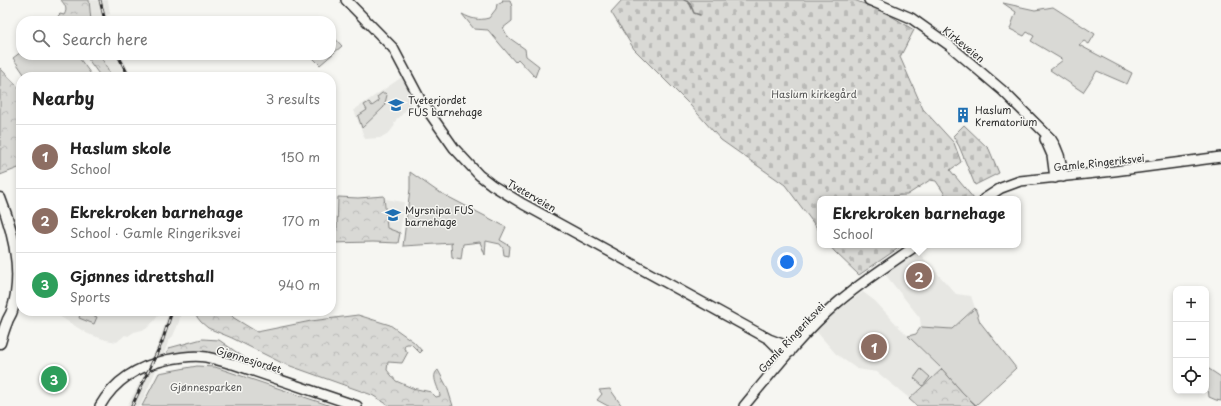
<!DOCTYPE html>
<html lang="en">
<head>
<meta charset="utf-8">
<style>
  :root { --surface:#fff; --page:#f6f6f6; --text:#222; --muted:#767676; --line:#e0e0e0; --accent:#2563eb }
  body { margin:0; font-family:"Playpen Sans",sans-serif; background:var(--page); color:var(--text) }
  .controls { position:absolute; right:12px; bottom:12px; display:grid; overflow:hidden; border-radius:8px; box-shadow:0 2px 6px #0003 }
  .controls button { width:36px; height:36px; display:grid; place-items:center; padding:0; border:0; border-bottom:1px solid var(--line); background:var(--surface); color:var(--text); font:20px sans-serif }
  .you { position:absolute; left:787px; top:262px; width:14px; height:14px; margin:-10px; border:3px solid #fff; border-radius:50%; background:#1a73e8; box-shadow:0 0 0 6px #1a73e833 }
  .badge { display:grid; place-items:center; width:26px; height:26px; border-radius:50%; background:var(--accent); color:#fff; font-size:13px; font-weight:700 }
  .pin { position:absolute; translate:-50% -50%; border:2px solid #fff; box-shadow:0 1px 4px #0006 }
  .popup { position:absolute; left:817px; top:196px; width:204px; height:52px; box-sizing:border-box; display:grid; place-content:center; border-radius:8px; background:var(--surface); filter:drop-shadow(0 1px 3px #0005); font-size:13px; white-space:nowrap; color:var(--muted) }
  .popup b { font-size:15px; color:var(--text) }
  .popup::after { content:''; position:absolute; left:50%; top:100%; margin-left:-8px; border:8px solid transparent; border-top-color:var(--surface) }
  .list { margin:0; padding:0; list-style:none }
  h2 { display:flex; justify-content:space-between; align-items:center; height:52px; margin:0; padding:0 16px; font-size:17px }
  h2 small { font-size:13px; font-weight:400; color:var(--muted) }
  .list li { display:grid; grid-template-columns:26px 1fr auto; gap:12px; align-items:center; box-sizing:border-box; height:64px; padding:0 16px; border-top:1px solid var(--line) }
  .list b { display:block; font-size:15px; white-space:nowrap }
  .list p { margin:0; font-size:13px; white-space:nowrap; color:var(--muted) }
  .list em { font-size:13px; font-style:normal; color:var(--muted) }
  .icon { flex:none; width:22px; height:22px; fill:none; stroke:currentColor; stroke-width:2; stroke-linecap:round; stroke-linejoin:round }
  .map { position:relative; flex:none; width:1221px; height:406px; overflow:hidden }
  .search { position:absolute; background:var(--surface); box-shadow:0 2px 6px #0003; left:16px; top:16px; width:320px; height:44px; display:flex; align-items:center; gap:10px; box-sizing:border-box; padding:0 14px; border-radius:16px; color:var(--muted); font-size:15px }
  .panel { position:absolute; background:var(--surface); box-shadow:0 2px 6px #0003; left:16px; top:72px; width:320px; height:244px; border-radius:16px }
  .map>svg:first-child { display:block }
  .built { fill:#e7e7e3 }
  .green { fill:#d9d9d5; stroke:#828280 }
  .forest { fill:url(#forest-crowns); stroke:#828280 }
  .cemetery { fill:url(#cemetery-stones); stroke:#828280 }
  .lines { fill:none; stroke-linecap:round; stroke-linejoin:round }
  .stream { stroke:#7a7a78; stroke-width:1.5 }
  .secondary-casing { stroke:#2b2b2b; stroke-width:12 }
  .primary-casing { stroke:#2b2b2b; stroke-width:13 }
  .secondary { stroke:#f6f6f2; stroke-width:9 }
  .primary { stroke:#f6f6f2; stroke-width:10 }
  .rail-casing { stroke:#2b2b2b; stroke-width:3 }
  .rail { stroke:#f6f6f2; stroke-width:1.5; stroke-dasharray:4.5; stroke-linecap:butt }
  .labels { text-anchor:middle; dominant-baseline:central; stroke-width:3; stroke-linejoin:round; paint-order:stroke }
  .street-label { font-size:10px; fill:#2b2b2b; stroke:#f6f6f2 }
  .park-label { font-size:10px; fill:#565656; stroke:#f6f6f2 }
  .poi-label { font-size:10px; fill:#2b2b2b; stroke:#f6f6f2; text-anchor:start }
</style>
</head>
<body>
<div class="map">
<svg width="1221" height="406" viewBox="0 0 1221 406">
  <defs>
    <pattern id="forest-crowns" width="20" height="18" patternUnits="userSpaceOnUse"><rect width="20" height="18" fill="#d9d9d5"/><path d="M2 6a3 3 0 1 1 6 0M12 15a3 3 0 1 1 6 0" fill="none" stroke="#babab7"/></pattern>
    <pattern id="cemetery-stones" width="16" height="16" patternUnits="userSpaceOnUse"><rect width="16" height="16" fill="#d9d9d5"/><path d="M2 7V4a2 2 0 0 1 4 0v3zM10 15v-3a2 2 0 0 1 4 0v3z" fill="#babab7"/></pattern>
  </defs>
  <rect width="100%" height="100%" fill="#f6f6f2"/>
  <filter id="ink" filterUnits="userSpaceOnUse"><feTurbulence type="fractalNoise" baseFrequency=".025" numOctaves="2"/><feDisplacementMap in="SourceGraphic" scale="8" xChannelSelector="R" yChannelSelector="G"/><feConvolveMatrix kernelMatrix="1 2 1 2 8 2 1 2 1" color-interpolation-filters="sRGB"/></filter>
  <g filter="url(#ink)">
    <path class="built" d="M89 0H108L110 14 107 15 109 21H91Z
      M100 55H121L132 77H112Z
      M402 77 409 91 413 101 399 118H397L394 124 395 125 390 132 380 138 365 139 354 110Z
      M385 199 404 202 400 233 387 229Z
      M917 251 956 294 971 296 975 308 952 329 921 327 920 318 885 274Z
      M863 292 875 301 900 328 942 369 909 398 877 372 857 369 836 354 816 331 839 309Z
      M51 311H161L155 320 146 329 134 332 128 336 125 335 117 342 106 340 88 334Z
      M169 311H181L179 322 173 336 169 340 163 356 152 358 159 343V341Z
      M157 368 140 406H127L146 371Z"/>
    <path class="green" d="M502 0H510L512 7V21L503 28 508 37 525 49 526 56 539 66 535 77 518 59 515 62 488 30 474 29 462 14C472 19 478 21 489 18L496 9 497 4 503 1Z
      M1003 3 1035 10 1053 7 1095 34 1089 44 1084 41 1079 45 1132 73 1127 84 1097 71 1083 92 1050 70 1063 60 1031 41 1034 36 1027 32 1024 36 1010 29 1016 12Z
      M331 34 342 46 320 65 310 55H331Z
      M21 52V55H77L93 77H26L13 58Z
      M382 93H385L387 95 384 107 362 128 358 116 367 110 364 105 369 102 372 106 379 101 377 97Z
      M410 172 437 191 506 227 500 240 510 246 509 256 504 255 503 248 500 244 486 241 485 255 480 242 463 244 461 259 452 257 451 244 453 243 403 246 410 189Z
      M975 308 980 322 1016 368 976 405 962 392 942 369 908 336 916 334 921 327 952 329Z
      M81 311 97 317 94 324 79 318Z
      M197 366 215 367 331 406H142L159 373Z
      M1206 367 1221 377V401L1216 400 1209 397Z
      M921 369 930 377 923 386 914 378Z
      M610 389 622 406H608L597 400 602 394 599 390Z"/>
    <path class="forest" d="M61 0H89L91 21H58V16L60 14 64 15C68 9 65 5 61 0Z
      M85 55H100L112 77H101Z
      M0 68 21 90V167L0 175Z
      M384 196 387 228 400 233 398 243 373 242 331 243V228H337L338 197 358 198Z
      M196 311H227L234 318 257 332 311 321 358 315 390 325 414 342 422 351 420 353 411 344H407L405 345 404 349 408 352 402 363 388 362 387 370 396 381 412 388 431 392 436 397 440 396C439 388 430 376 438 370L447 387 453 406H390L372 395 282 363 232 338 208 328 201 322 197 317Z
      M202 339 219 340 262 370 224 357H165L169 348Z
      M942 369 962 392 976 406H917L909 399Z"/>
    <path class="cemetery" d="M622 0H854L883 11 914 30 900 57 923 109 954 143 961 162 950 170 974 199H948L936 181 930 180 907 195 880 196V199H820V232L785 185 721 140 690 105 634 49 611 12Z
      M964 125 989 149 999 173 975 185 959 146 953 136Z
      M829 245H903L859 275 835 252Z"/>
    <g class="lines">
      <path class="stream" d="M684 0C691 2 691 7 694 13L700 15"/>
      <g class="secondary-casing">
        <path id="secondary" d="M346 0 393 48 421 101 454 148 479 175 492 185 523 204 769 339
          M869 0 911 18 949 45 1003 91 1051 139C1059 150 1062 163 1063 177
          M1045 139 1052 155 1055 178
          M984 199 1001 188 1020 181 1114 171 1221 157
          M769 339 785 345 790 352 781 351Z
          M100 406C115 380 137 367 166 360 180 357 193 355 206 357 216 359 224 362 233 364L357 406
          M744 406C773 371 802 334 836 304 861 282 890 264 917 245"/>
      </g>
      <g class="primary-casing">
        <path id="primary" d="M0 198C14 233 24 274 12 311 11 315 8 318 7 322 4 329 2 336 0 343"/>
      </g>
      <use href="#secondary" class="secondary"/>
      <use href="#primary" class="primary"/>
      <g class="rail-casing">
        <path id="rail" d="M100 0 105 21
          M118 55 129 77
          M132 406 162 342 172 311"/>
      </g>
      <use href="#rail" class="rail"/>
    </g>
  </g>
  <defs>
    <g id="school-bare" transform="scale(1.2)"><path d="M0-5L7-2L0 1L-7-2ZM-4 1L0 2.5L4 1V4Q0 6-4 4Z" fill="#1f6fb2" stroke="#f6f6f2" stroke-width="2.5" paint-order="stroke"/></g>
    <g id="building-bare" transform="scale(1.2)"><path d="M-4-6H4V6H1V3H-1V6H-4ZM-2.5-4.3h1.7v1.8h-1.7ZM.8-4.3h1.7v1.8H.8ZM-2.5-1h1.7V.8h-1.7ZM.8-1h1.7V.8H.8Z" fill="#1f6fb2" stroke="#f6f6f2" stroke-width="2.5" paint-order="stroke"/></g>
  </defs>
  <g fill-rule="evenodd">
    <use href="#school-bare" x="396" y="105"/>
    <use href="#building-bare" x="963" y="115"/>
    <use href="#school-bare" x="393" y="215"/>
  </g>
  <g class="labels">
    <g class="street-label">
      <text transform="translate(964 44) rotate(39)">Kirkeveien</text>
      <text transform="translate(1099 162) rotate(-6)">Gamle Ringeriksvei</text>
      <text transform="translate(532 195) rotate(30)">Tveterveien</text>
      <text transform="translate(791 337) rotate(-47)">Gamle Ringeriksvei</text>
      <text transform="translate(249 359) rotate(17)">Gjønnesjordet</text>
    </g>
    <g class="park-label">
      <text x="814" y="93">Haslum kirkegård</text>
      <text x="206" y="386">Gjønnesparken</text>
    </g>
    <g class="poi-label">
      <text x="408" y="99">Tveterjordet<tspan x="408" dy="12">FUS barnehage</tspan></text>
      <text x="975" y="109">Haslum<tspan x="975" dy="12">Krematorium</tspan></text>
      <text x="405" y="209">Myrsnipa FUS<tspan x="405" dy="12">barnehage</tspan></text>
    </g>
  </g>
</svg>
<div class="controls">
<button>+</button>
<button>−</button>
<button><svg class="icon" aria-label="locate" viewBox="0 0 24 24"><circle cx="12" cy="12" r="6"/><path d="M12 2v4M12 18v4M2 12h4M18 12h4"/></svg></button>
</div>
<div class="you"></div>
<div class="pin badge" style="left:874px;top:347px;background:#8d6e63">1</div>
<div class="pin badge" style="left:919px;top:276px;background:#8d6e63">2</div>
<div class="popup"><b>Ekrekroken barnehage</b>School</div>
<div class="pin badge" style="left:54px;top:379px;background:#2e9e5b">3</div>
<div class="search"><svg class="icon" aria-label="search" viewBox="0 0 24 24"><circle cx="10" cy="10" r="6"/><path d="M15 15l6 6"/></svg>Search here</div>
<section class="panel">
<h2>Nearby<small>3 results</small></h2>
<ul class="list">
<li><span class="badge" style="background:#8d6e63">1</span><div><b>Haslum skole</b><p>School</p></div><em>150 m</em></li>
<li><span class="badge" style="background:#8d6e63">2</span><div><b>Ekrekroken barnehage</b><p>School · Gamle Ringeriksvei</p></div><em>170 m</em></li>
<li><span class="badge" style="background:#2e9e5b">3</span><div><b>Gjønnes idrettshall</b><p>Sports</p></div><em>940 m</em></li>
</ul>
</section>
</div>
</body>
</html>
